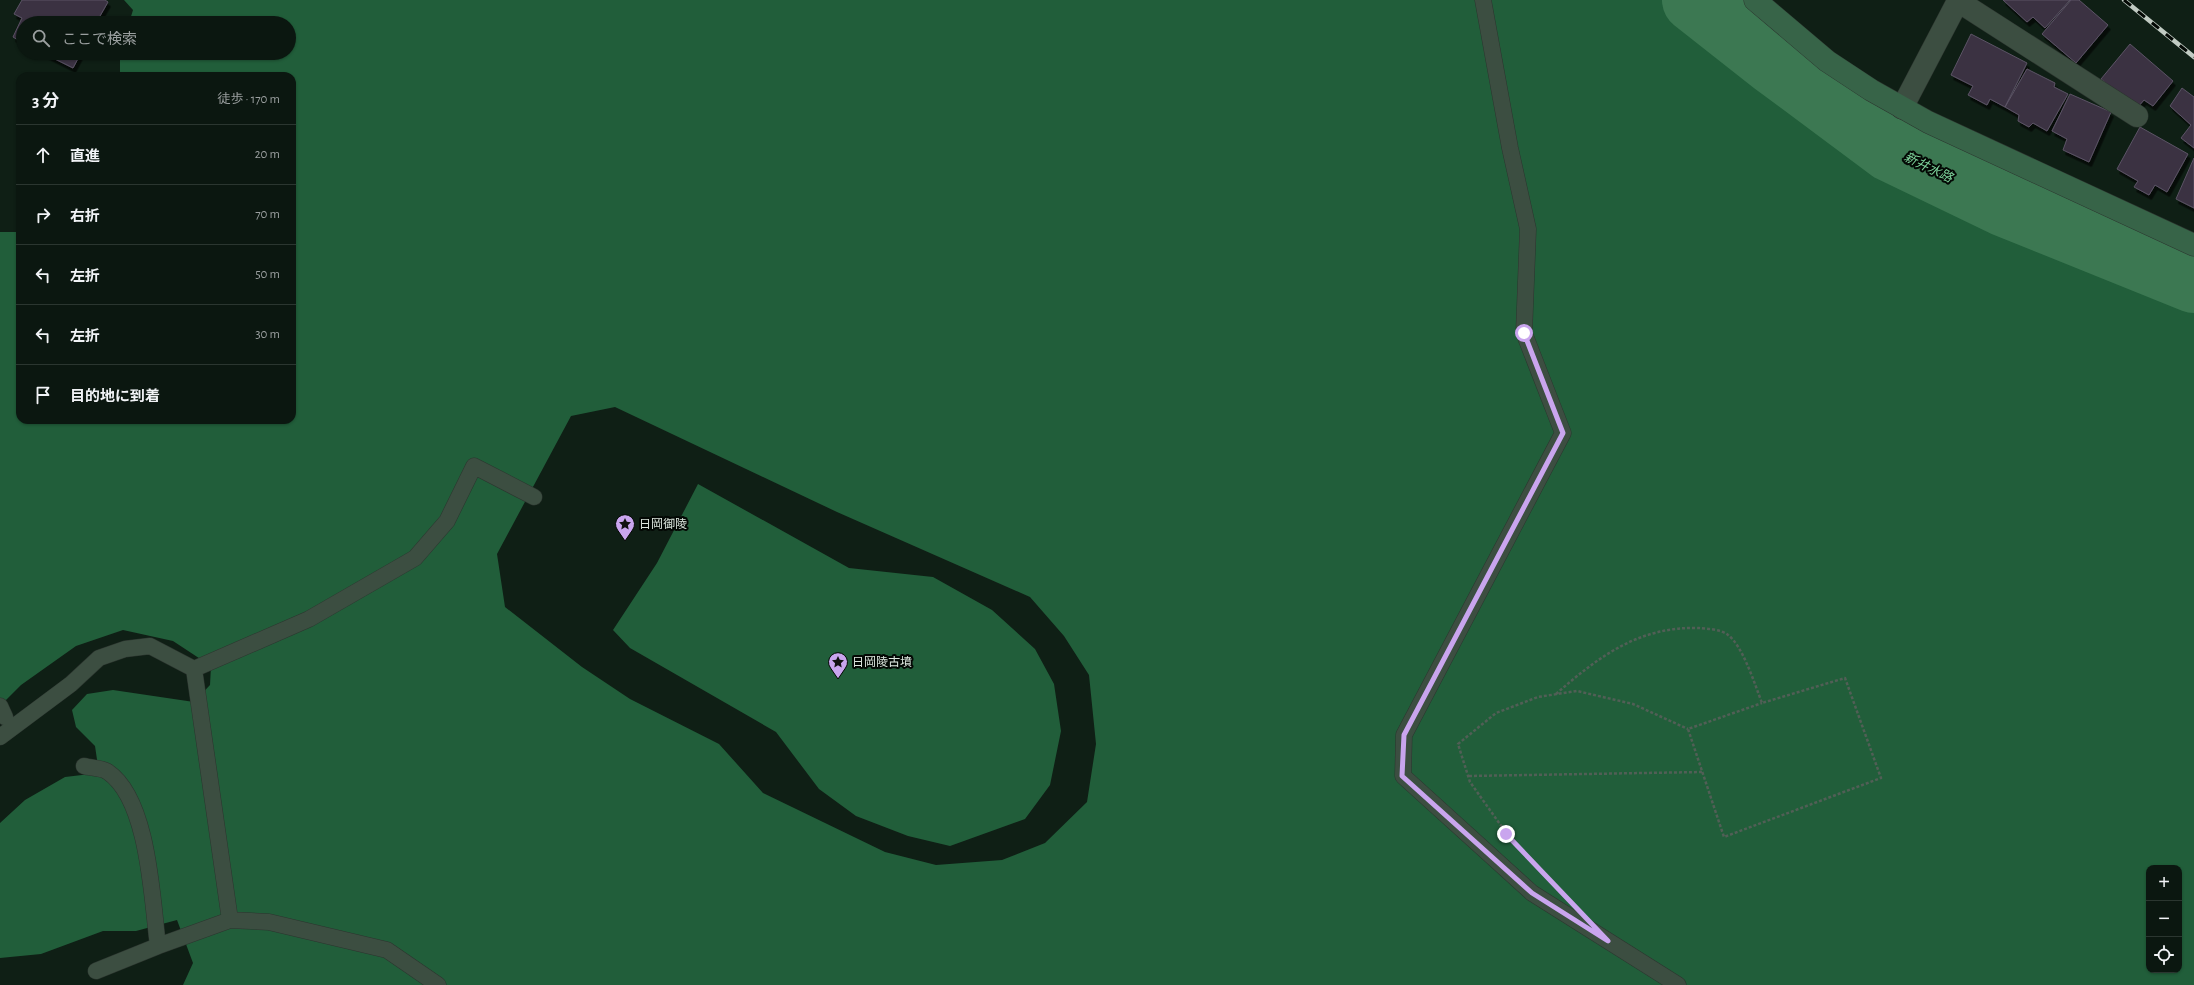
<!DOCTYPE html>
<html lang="ja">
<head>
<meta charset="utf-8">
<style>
  :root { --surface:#0b1710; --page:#142019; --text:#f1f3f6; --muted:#9a9f9f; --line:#2b3630 }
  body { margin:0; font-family:"Alegreya Sans","Noto Sans JP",sans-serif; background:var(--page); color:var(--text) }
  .controls { position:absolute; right:12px; bottom:12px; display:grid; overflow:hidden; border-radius:8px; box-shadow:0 1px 3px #0004 }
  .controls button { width:36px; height:36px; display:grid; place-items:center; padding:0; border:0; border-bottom:1px solid var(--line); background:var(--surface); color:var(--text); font:20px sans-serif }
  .stop { position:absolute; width:12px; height:12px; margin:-9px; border:3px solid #c9a5ee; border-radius:50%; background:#fff }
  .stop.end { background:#c9a5ee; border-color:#fff; box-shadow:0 1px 4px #0008 }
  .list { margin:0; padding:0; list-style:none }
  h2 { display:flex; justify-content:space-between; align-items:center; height:52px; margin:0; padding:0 16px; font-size:17px }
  h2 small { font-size:13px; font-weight:400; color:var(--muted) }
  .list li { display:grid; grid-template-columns:26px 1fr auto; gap:12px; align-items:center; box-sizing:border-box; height:60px; padding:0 16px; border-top:1px solid var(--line) }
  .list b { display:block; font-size:15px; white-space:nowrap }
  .list em { font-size:13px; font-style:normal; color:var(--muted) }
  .icon { flex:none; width:22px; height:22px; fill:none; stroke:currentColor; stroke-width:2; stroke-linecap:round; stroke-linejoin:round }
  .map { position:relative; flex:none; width:2194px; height:985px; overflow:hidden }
  .search { position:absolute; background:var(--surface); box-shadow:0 1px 3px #0004; left:16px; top:16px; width:280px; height:44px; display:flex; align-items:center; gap:10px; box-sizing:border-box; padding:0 14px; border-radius:22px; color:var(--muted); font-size:15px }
  .panel { position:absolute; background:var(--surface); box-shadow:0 1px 3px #0004; left:16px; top:72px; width:280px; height:352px; border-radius:12px }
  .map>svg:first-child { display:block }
  .forest { fill:#215e3a; fill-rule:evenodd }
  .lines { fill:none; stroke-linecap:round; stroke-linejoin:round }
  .river { stroke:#3c7852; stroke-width:64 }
  .building { fill:#3a3243; stroke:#5c5365; filter:url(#shadow) }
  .lane-casing { stroke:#2c352f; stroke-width:17 }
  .street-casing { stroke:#2c352f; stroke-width:23 }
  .secondary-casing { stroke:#2c352f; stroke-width:23 }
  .path { stroke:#515f56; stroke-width:2.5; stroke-dasharray:3 2; stroke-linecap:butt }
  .lane { stroke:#3c4e41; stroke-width:16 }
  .street { stroke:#3c4e41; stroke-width:22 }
  .secondary { stroke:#376448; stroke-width:22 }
  .rail-casing { stroke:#c1cbc3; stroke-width:4.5 }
  .rail { stroke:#030804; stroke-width:3; stroke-dasharray:9; stroke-linecap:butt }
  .route { stroke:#c9a5ee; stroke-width:5 }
  .labels { text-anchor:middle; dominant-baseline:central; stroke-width:4; stroke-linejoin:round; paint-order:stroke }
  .poi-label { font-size:12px; fill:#dde7df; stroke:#030804; text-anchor:start }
  .water-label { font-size:13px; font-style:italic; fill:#7ed59c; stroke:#030804 }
</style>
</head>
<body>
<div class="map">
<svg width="2194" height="985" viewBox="0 0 2194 985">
  <defs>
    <filter id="shadow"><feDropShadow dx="2.5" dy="4.5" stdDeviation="0" flood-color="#0009"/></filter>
  </defs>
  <rect width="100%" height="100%" fill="#0f1f15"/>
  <path class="forest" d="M124 0H1694L1823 91 1923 156 2062 228 2194 284V985H183L193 963 177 920 136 931H103L41 954 0 958V823L25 800 65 777 99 773 95 746 76 727 72 710 87 694 113 690 194 702 210 685 211 666 173 641 123 630 76 646 21 685 0 706V232H20V420H292V76H120V53H289V23H129L133 10ZM615 407 837 512 1030 597 1064 636 1089 675 1096 744 1087 802 1045 843 1002 860 936 865 885 852 763 793 719 744 630 699 582 667 505 607 497 554 571 416ZM2149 868H2179V970H2149Z
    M698 484 849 568 933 577 992 610 1035 649 1054 684 1061 731 1050 785 1025 819 950 846 908 836 856 816 819 789 776 732 630 648 613 630 657 563Z"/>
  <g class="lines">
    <path class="river" d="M1694 0 1774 63 1891 150 2003 204 2194 281"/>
  </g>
  <path class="building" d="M22 0H105L108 2 96 23H23V43L13 37 22 18 14 14Z
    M2003 0H2070L2045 28 2033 17 2027 22Z
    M2071 0H2079L2108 25 2076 63 2042 34Z
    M1971 34 2027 63 2005 107 1990 99 1987 105 1968 95 1973 86 1951 75Z
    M2130 44 2173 81 2153 106 2144 100 2137 108 2101 79Z
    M43 53H81L73 68Z
    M2027 69 2055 83 2054 87 2068 94 2047 131 2033 123 2029 127 2018 121 2019 115 2005 107Z
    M2182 88 2194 97V148L2181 138 2191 125 2170 106Z
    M2070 94 2111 112 2089 162 2063 150 2067 139 2052 131Z
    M2140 127 2188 154 2167 192 2155 185 2149 195 2134 187 2138 181 2117 169Z
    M2194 158V208L2176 199Z"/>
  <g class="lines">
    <g class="lane-casing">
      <path id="lane" d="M1483 0 1510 148 1528 229 1524 333 1563 433 1404 735 1403 776 1532 893 1678 985
        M194 669 230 920 269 922 387 950 438 985
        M194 669 309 619 415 558 447 521 474 466 534 497
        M0 706 5 717
        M0 737 71 684 99 658 125 649 150 646 194 669
        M84 766C91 768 103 768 108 772 149 800 152 900 158 946
        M96 971 158 946 230 920"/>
    </g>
    <g class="street-casing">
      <path id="street" d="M1902 108 1958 1 2137 116"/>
    </g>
    <g class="secondary-casing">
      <path id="secondary" d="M1755 0 1827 61 1871 90 1928 122 2194 245"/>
    </g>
    <path class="path" d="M1556 694C1598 657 1639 626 1699 628 1707 629 1721 629 1728 635 1743 646 1755 685 1762 703L1845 678 1881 778 1724 837 1688 729 1762 703
      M1469 776 1702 772
      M1502 827 1470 782 1458 744 1496 713 1538 697 1577 691 1633 704 1688 729"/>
    <use href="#lane" class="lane"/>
    <use href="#street" class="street"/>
    <use href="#secondary" class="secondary"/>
    <g class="rail-casing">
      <path id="rail" d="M2124 0 2194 57"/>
    </g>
    <use href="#rail" class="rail"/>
  </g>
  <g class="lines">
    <path class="route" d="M1506 834 1608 941 1532 893 1402 776 1404 735 1563 433 1524 333"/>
  </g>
  <defs>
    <g id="sight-pin" transform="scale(1)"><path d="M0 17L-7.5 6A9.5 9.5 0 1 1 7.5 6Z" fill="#c9a5ee" stroke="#030804"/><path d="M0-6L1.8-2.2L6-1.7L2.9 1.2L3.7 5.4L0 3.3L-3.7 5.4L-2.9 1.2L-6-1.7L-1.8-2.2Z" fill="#111"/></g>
  </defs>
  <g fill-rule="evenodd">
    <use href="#sight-pin" x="625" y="524"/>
    <use href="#sight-pin" x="838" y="662"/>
  </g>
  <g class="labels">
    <g class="poi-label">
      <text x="639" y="524">日岡御陵</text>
      <text x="852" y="662">日岡陵古墳</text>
    </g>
    <g class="water-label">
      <text transform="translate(1928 168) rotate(26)">新井水路</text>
    </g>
  </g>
</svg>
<div class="controls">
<button>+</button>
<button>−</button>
<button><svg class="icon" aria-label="locate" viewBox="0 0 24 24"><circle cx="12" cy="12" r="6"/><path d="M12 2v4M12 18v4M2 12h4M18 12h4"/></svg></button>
</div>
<div class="stop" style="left:1524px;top:333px"></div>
<div class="stop end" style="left:1506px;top:834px"></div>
<div class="search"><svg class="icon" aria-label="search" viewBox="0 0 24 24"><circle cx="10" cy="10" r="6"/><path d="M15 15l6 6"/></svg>ここで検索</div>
<section class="panel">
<h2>3 分<small>徒歩 · 170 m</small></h2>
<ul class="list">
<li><svg class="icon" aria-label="ahead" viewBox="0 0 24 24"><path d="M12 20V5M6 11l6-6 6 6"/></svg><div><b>直進</b></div><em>20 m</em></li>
<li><svg class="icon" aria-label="right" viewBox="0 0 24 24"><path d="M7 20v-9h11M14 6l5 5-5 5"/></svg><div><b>右折</b></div><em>70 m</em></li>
<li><svg class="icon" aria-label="left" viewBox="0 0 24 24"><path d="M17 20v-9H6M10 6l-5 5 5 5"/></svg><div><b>左折</b></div><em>50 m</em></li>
<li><svg class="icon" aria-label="left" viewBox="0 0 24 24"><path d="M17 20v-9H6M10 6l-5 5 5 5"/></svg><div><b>左折</b></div><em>30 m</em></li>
<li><svg class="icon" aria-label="arrive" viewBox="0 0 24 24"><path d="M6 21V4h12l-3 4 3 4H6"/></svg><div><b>目的地に到着</b></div></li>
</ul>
</section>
</div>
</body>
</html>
